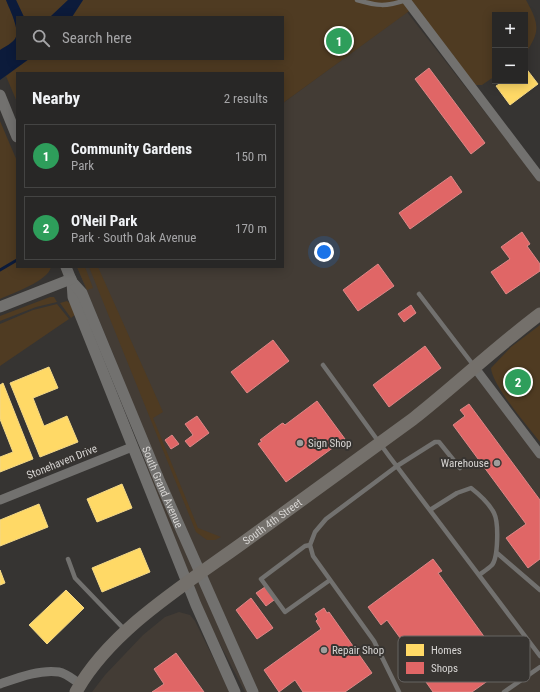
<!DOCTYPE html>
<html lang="en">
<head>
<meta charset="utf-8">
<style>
  :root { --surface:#282726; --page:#343332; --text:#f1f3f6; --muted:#a5a5a7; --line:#444443; --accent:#8c9099 }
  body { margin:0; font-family:"Roboto Condensed",sans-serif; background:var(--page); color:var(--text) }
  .controls { position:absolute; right:12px; top:12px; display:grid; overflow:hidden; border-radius:0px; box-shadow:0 2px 10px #0003 }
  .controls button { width:36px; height:36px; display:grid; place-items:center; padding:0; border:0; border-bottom:1px solid var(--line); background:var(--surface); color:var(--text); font:20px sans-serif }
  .you { position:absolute; left:324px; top:252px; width:14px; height:14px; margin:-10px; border:3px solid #fff; border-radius:50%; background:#1a73e8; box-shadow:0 0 0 6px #1a73e833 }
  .badge { display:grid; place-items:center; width:26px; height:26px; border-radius:50%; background:var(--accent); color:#fff; font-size:13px; font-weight:700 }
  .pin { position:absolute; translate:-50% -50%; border:2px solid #fff; box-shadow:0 1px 4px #0006 }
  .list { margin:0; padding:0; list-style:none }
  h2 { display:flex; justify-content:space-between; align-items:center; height:52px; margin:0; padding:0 16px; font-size:17px }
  h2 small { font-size:13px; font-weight:400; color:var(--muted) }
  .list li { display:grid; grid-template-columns:26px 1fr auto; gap:12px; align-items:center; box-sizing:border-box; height:64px; margin:0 8px 8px; padding:0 8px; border:1px solid var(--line); border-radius:0px }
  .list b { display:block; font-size:15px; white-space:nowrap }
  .list p { margin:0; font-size:13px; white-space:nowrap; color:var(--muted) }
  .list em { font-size:13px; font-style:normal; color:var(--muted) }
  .icon { flex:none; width:22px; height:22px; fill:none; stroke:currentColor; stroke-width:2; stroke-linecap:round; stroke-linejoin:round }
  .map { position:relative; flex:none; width:540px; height:692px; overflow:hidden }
  .search { position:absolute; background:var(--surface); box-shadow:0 2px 10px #0003; left:16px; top:16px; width:268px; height:44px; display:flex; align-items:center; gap:10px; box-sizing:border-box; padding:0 14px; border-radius:0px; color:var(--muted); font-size:15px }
  .panel { position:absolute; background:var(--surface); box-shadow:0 2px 10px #0003; left:16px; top:72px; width:268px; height:196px; border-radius:0px }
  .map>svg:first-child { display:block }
  .built { fill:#433c35 }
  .green { fill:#4f3b22 }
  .water { fill:#0c1b3b }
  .homes { fill:#ffd966; stroke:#f3d887 }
  .shops { fill:#e06666; stroke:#dd8787 }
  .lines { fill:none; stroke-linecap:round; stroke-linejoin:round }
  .stream { stroke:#0c1b3b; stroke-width:3 }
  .service { stroke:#72716f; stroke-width:4.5 }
  .minor { stroke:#72716f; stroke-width:9 }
  .tertiary { stroke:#72716f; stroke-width:11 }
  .secondary { stroke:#74706b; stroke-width:13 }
  .poi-dot { fill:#9f9d9b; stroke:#373431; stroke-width:1.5 }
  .labels { text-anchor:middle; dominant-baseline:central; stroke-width:4; stroke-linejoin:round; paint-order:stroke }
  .poi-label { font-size:11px; fill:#d7d5d3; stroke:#373431; text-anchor:start }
  .street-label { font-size:11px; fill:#d7d5d3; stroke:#373431 }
  .key { fill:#373431; stroke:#676462; stroke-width:1 }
  .key-label { font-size:11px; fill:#d7d5d3 }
</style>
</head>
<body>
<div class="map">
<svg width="540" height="692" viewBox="0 0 540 692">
  <rect width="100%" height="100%" fill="#363432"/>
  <path class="built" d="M407 12 495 125 540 177V314L476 368 540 454V692H245L188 583 139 444 114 356 77 267H283V103Z
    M179 612 190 615 195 621 230 692H92L105 675 143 635 165 617Z"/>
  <path class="green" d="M0 0H6C9 8 21 31 15 39 12 43 5 47 0 50Z
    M16 0H68L50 17H24Z
    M83 0H526C540 25 540 32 525 54V15H495V76L482 85H476L412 9 283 103V73H17V102L6 76 29 59H283V17H72Z
    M0 121 17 161V267H51C48 281 13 293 0 299Z
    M77 267H85L93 288 87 290Z
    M89 267H98L163 412 153 418 198 528 221 537 215 540H207L196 532Z
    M50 297H54L57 302 36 307 0 321V316Z
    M67 301 73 306 76 314 71 318 60 303Z
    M57 304 69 319 0 366V324L33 310Z
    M540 325V442C528 427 492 385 491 368L511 347Z"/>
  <path class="water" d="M6 0H16L24 17H17V59H29L0 80V50C5 47 12 43 15 39 21 31 9 8 6 0Z
    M68 0H83L72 17H50Z"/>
  <path class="homes" d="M525 67 538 84 510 105 496 86 504 81H525Z
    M49 367 58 388 33 398 44 426 67 416 78 442 40 457 10 383Z
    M3 383 33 459 0 472V457L13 452 0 419V385Z
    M122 484 132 508 97 522 87 499Z
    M39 504 48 527 0 546V520Z
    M140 548 150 572 102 592 92 568Z
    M0 570 5 583 0 585Z
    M66 590 84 608 47 644 29 625Z"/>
  <path class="shops" d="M429 68 485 143 471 154 415 79Z
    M451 176 462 192 410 229 399 213Z
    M522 232 530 244 527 246 540 264V271L506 294 491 272 510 259 501 247Z
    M378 264 394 286 358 311 343 290Z
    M411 305 416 313 404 322 398 314Z
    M273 340 289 361 247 393 231 372Z
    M425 346 441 368 389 407 373 385Z
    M317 401 345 439 286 482 258 444 262 441 260 440 281 424 283 423 285 425Z
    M469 404 540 500V559L528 568 506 538 526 524 453 425 465 416 460 410Z
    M197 416 209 433 190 447 185 441 193 435 185 424Z
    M172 435 179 444 171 449 165 440Z
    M433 559 442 571 438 573 496 653 499 651 510 665 472 692H433L426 682 430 679 387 620 381 625 368 607Z
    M265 587 274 600 266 606 256 593Z
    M251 598 273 628 257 639 236 610Z
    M324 608 327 613 329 612 372 673 345 692H303L295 680 279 692 264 670 321 629 316 621 318 619 315 614Z
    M176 653 204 692H152L164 684 154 669Z"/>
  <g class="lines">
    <path class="stream" d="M0 270 17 260"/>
    <path class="service" d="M357 0C378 6 385 7 406 0
      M419 294 474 366
      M323 365 389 456 540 656
      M430 510 457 493 471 488C480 495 489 503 494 513 499 523 498 558 492 565 488 569 483 572 479 575
      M310 545 305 546 261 579 285 612 330 580
      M497 553 540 590
      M68 559 75 578 125 630
      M399 692 374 641 313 556 310 545 315 532 326 519 397 466 435 442H439L460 468
      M504 692 540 667"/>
    <path class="minor" d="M406 0 540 177
      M475 368 540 454
      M0 500 132 447
      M0 684C17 678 40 669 59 672 66 673 74 680 80 684"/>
    <g class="tertiary">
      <path d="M0 95 17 137"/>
      <path d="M66 267 72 282 73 297 196 605 235 692"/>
      <path id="s1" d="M72 282 82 293 160 482 253 692"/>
      <path d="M0 307 71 279"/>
    </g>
    <path class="secondary" id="s2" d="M76 692C111 629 186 584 244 542 300 501 357 460 413 419 456 385 496 347 540 314"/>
  </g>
  <g class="poi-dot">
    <circle cx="300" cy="443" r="4"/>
    <circle cx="497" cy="463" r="4"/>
    <circle cx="324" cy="650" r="4"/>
  </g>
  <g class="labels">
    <g class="poi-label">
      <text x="308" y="443">Sign Shop</text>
      <text x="489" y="463" text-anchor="end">Warehouse</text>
      <text x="332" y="650">Repair Shop</text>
    </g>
    <g class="street-label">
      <text transform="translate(62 462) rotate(-22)">Stonehaven Drive</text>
      <text stroke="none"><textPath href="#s1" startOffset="225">South Grand Avenue</textPath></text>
      <text stroke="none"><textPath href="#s2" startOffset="262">South 4th Street</textPath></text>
    </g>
  </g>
  <rect x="398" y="636" width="132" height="46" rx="6" class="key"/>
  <rect x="406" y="644" width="18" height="12" fill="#ffd966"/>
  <rect x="406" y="662" width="18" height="12" fill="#e06666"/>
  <g class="key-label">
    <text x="431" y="654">Homes</text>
    <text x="431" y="672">Shops</text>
  </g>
</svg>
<div class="controls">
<button>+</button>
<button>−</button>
</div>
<div class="you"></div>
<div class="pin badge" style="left:339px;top:41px;background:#2e9e5b">1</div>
<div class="pin badge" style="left:518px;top:382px;background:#2e9e5b">2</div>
<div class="search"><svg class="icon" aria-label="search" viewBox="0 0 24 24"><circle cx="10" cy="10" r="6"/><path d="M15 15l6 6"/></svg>Search here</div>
<section class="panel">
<h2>Nearby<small>2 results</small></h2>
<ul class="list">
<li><span class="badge" style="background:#2e9e5b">1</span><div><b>Community Gardens</b><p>Park</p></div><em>150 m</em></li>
<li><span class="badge" style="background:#2e9e5b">2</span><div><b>O'Neil Park</b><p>Park · South Oak Avenue</p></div><em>170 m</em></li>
</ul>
</section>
</div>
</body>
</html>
